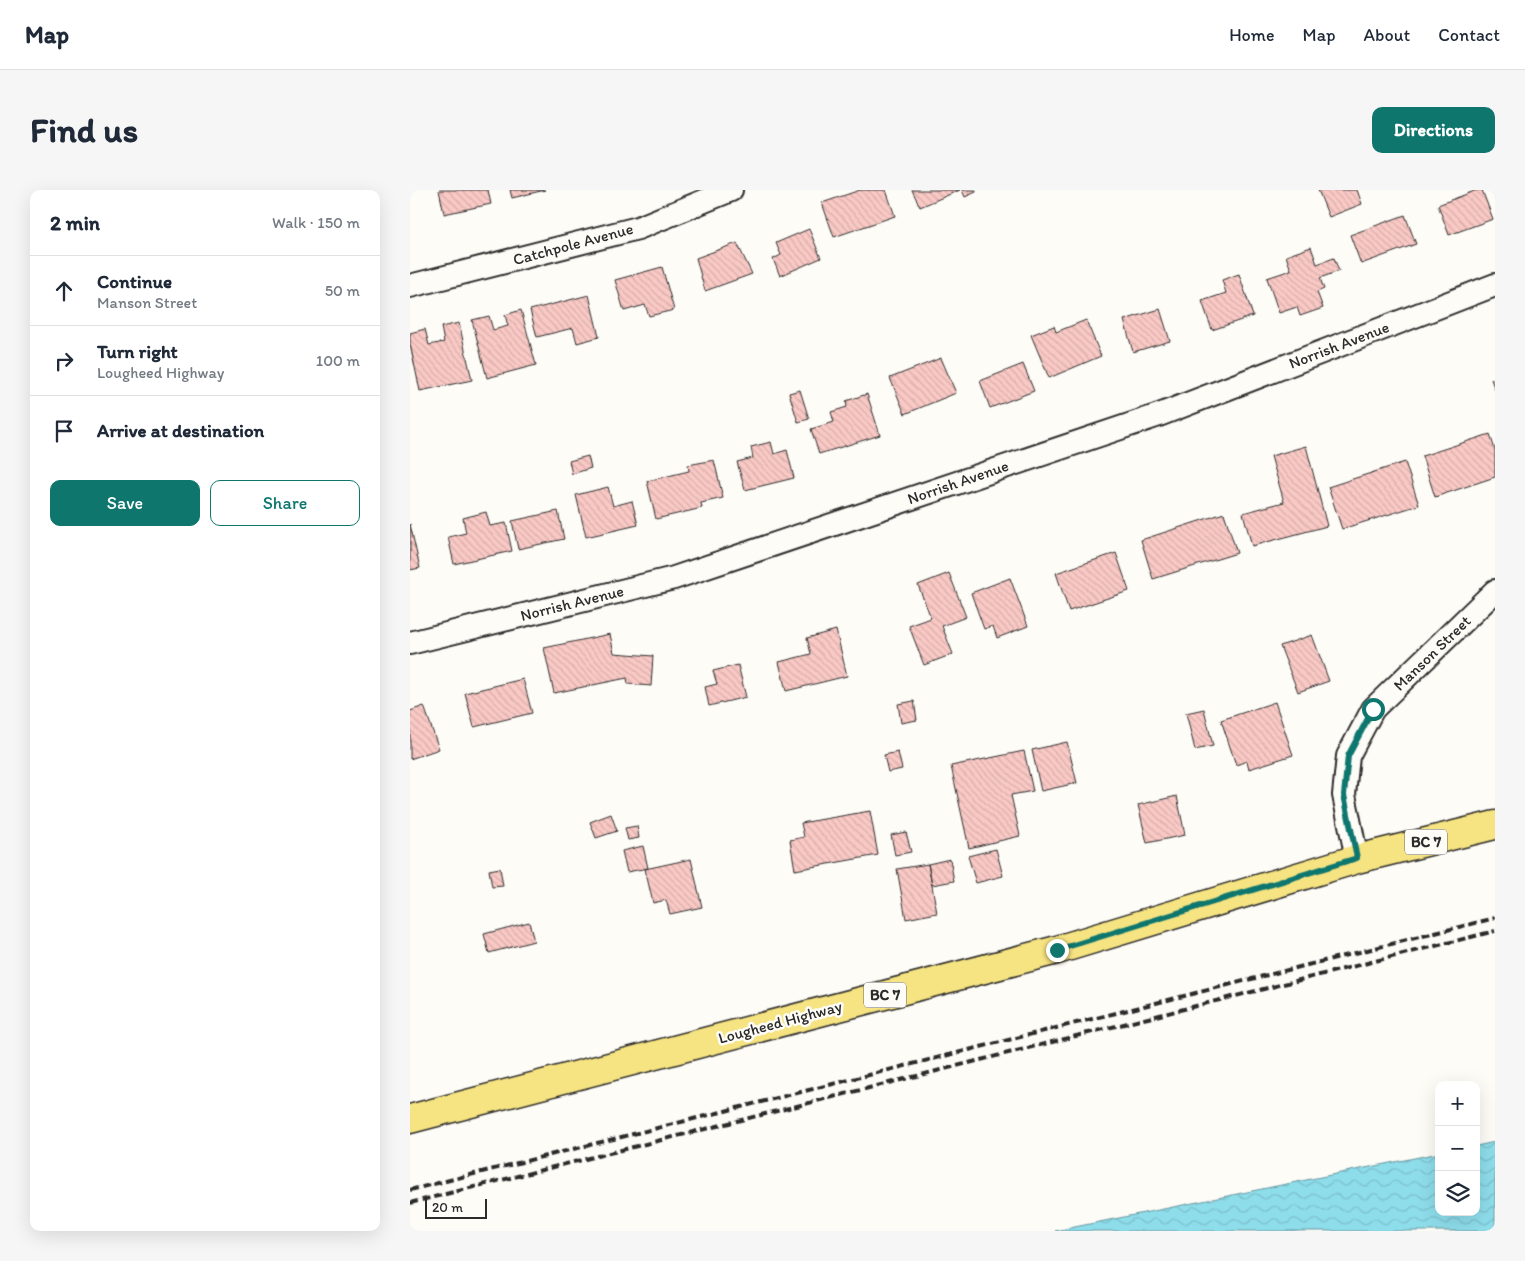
<!DOCTYPE html>
<html lang="en">
<head>
<meta charset="utf-8">
<style>
  :root { --surface:#fff; --page:#f6f6f7; --text:#1f2937; --muted:#747a83; --line:#e0e1e3; --accent:#0f766e }
  body { margin:0; font-family:Itim,sans-serif; background:var(--page); color:var(--text) }
  .controls { position:absolute; right:15px; bottom:15px; display:grid; overflow:hidden; border-radius:10px; box-shadow:0 5px 20px #0002 }
  .controls button { width:45px; height:45px; display:grid; place-items:center; padding:0; border:0; border-bottom:1px solid var(--line); background:var(--surface); color:var(--text); font:25px sans-serif }
  .scale { position:absolute; left:15px; bottom:12px; width:62px; box-sizing:border-box; padding-left:5px; border:2px solid #2b2b2b; border-top:0; font-size:14px; line-height:18px; white-space:nowrap; color:#2b2b2b; -webkit-text-stroke:4px #fdfcf7; paint-order:stroke }
  .stop { position:absolute; width:15px; height:15px; margin:-11px; border:4px solid #0f766e; border-radius:50%; background:#fff }
  .stop.end { background:#0f766e; border-color:#fff; box-shadow:0 1px 5px #0008 }
  .list { margin:0; padding:0; list-style:none }
  h2 { display:flex; justify-content:space-between; align-items:center; height:65px; margin:0; padding:0 20px; font-size:21px }
  h2 small { font-size:16px; font-weight:400; color:var(--muted) }
  .list li { display:grid; grid-template-columns:32px 1fr auto; gap:15px; align-items:center; box-sizing:border-box; height:70px; padding:0 20px; border-top:1px solid var(--line) }
  .list b { display:block; font-size:19px; white-space:nowrap }
  .list p { margin:0; font-size:16px; white-space:nowrap; color:var(--muted) }
  .list em { font-size:16px; font-style:normal; color:var(--muted) }
  .actions { display:flex; gap:10px; padding:15px 20px }
  .actions a { flex:1; padding:11px 0; border:1px solid var(--accent); border-radius:10px; text-align:center; font-size:18px; color:var(--accent) }
  .actions .main { background:var(--accent); color:#fff }
  .icon { flex:none; width:28px; height:28px; fill:none; stroke:currentColor; stroke-width:2; stroke-linecap:round; stroke-linejoin:round }
  .map { position:relative; flex:none; width:1085px; height:1041px; overflow:hidden; border-radius:10px }
  header { display:flex; align-items:center; gap:30px; box-sizing:border-box; height:70px; padding:0 25px; background:var(--surface); border-bottom:1px solid var(--line) }
  header strong { font-size:24px }
  nav { display:flex; gap:28px; margin-inline-start:auto; font-size:18px }
  .intro { display:flex; align-items:center; justify-content:space-between; box-sizing:border-box; height:120px; padding:0 30px }
  h1 { margin:0; font-size:35px }
  .button { padding:12px 22px; border-radius:10px; background:var(--accent); color:#fff; font-size:18px; font-weight:700 }
  main { display:flex; gap:30px; padding:0 30px }
  aside { flex:1; background:var(--surface); border-radius:10px; box-shadow:0 5px 20px #0002 }
  .map>svg:first-child { display:block }
  .water { fill:url(#water-waves); stroke:#66969e }
  .building { fill:url(#building-back-hatch); stroke:#2b2b2b }
  .lines { fill:none; stroke-linecap:round; stroke-linejoin:round }
  .street-casing { stroke:#2b2b2b; stroke-width:26 }
  .primary-casing { stroke:#2b2b2b; stroke-width:31 }
  .street { stroke:#fdfcf7; stroke-width:22 }
  .primary { stroke:#f6e381; stroke-width:28 }
  .rail { stroke:#2b2b2b; stroke-width:4; stroke-dasharray:8 4; stroke-linecap:butt }
  .route { stroke:#0f766e; stroke-width:6 }
  .labels { text-anchor:middle; dominant-baseline:central; stroke-width:5; stroke-linejoin:round; paint-order:stroke }
  .shield { fill:#fdfcf7; stroke:#6a6a68; stroke-width:1 }
  .shield-label { font-size:15px; font-weight:bold; fill:#2b2b2b }
  .street-label { font-size:16px; fill:#2b2b2b; stroke:#fdfcf7 }
</style>
</head>
<body>
<header>
<strong>Map</strong>
<nav><a>Home</a><a>Map</a><a>About</a><a>Contact</a></nav>
</header>
<div class="intro"><h1>Find us</h1><a class="button">Directions</a></div>
<main>
<aside>
<h2>2 min<small>Walk · 150 m</small></h2>
<ul class="list">
<li><svg class="icon" aria-label="ahead" viewBox="0 0 24 24"><path d="M12 20V5M6 11l6-6 6 6"/></svg><div><b>Continue</b><p>Manson Street</p></div><em>50 m</em></li>
<li><svg class="icon" aria-label="right" viewBox="0 0 24 24"><path d="M7 20v-9h11M14 6l5 5-5 5"/></svg><div><b>Turn right</b><p>Lougheed Highway</p></div><em>100 m</em></li>
<li><svg class="icon" aria-label="arrive" viewBox="0 0 24 24"><path d="M6 21V4h12l-3 4 3 4H6"/></svg><div><b>Arrive at destination</b></div></li>
</ul>
<div class="actions"><a class="main">Save</a><a>Share</a></div>
</aside>
<div class="map">
<svg width="1085" height="1041" viewBox="0 0 1085 1041">
  <defs>
    <pattern id="water-waves" width="16" height="10" patternUnits="userSpaceOnUse" patternTransform="scale(1.25)"><rect width="16" height="10" fill="#8eddeb"/><path d="M0 5q4-4 8 0t8 0" fill="none" stroke="#7bbeca"/></pattern>
    <pattern id="building-back-hatch" width="6" height="6" patternUnits="userSpaceOnUse" patternTransform="scale(1.25)"><rect width="6" height="6" fill="#fac9c5"/><path d="M-1 5l2 2M0 0l6 6M5-1l2 2" fill="none" stroke="#d6ada9"/></pattern>
  </defs>
  <rect width="100%" height="100%" fill="#fdfcf7"/>
  <filter id="ink" filterUnits="userSpaceOnUse"><feTurbulence type="fractalNoise" baseFrequency=".02" numOctaves="2"/><feDisplacementMap in="SourceGraphic" scale="10" xChannelSelector="R" yChannelSelector="G"/><feConvolveMatrix kernelMatrix="1 2 1 2 8 2 1 2 1" color-interpolation-filters="sRGB"/></filter>
  <g filter="url(#ink)">
    <path class="water" d="M1085 952V1041H645L1029 963V1022H1066V956Z"/>
    <path class="building" d="M29 0H78L81 14 34 24Z
      M100 0H135L102 8Z
      M450 0H476L485 26 424 47 412 13Z
      M502 0H550L510 17Z
      M552 0H566V2L555 7Z
      M908 0H947L952 14 919 27Z
      M1067 0H1072L1083 29 1039 45 1028 15Z
      M995 25 1006 54 951 74 940 45Z
      M399 39 411 68 370 86 363 69 371 65 366 53Z
      M327 53 342 84 295 101 286 68Z
      M901 57 907 74 924 68 929 81 910 88 914 99 907 102 913 118 890 126 887 117 869 123 857 88 881 80 876 66Z
      M252 77 264 120 239 126 235 115 214 121 205 90Z
      M829 84 843 126 802 140 792 111 816 103 812 90Z
      M179 105 189 147 167 153 163 138 127 147 120 120Z
      M750 119 760 151 723 162 714 130Z
      M111 120 126 175 77 188 62 130 79 126 83 140 98 136 95 125Z
      M676 130 691 166 639 188 621 145 644 136 646 142Z
      M49 133 62 190 10 201 0 154V143L15 139 19 155 34 152 31 137Z
      M531 168 546 203 495 224 480 188Z
      M613 174 624 201 580 218 570 191Z
      M1085 188V200L1081 189Z
      M390 200 399 229 388 232 379 203Z
      M457 204 470 245 409 264 401 239 424 232 421 222 437 217 436 211Z
      M1080 244 1085 260V287L1025 307 1012 266Z
      M361 252 364 264 377 260 384 288 335 300 327 272 343 268 341 257Z
      M896 256 917 336 842 356 833 323 874 312 861 266Z
      M178 266 181 278 162 284 159 271Z
      M304 270 313 308 291 313 292 318 246 329 237 291 279 281 278 275Z
      M995 272 1009 315 932 339 918 297Z
      M198 297 203 316 222 311 228 335 176 347 166 305Z
      M148 321 154 349 108 359 102 331Z
      M76 322 80 336 96 333 102 361 44 374 38 347 56 343 53 328Z
      M814 323 827 363 743 389 731 350Z
      M0 334 10 378 0 380Z
      M706 363 719 401 659 421 646 383Z
      M539 383 556 427 532 436 543 464 514 475 499 436 521 428 508 395Z
      M600 388 618 436 587 448 583 436 574 439 561 403Z
      M426 440 437 486 376 501 369 472 401 464 397 448Z
      M200 444 204 463 243 466 241 496 218 494 217 488 144 503 134 458Z
      M902 445 919 491 888 502 870 456Z
      M328 475 336 507 299 516 295 497 307 494 303 481Z
      M113 489 122 523 64 537 55 503Z
      M504 511 507 530 491 533 488 514Z
      M865 512 883 565 839 579 837 571 826 575 811 530Z
      M14 516 29 559 0 569V521Z
      M794 519 803 556 785 560 776 523Z
      M657 552 667 593 631 601 622 560Z
      M614 561 623 601 601 605 610 646 559 658 541 576Z
      M488 562 492 579 478 582 474 565Z
      M767 606 775 645 737 653 728 615Z
      M460 621 468 665 385 680 380 650 394 647 391 633Z
      M201 624 207 641 186 648 180 632Z
      M227 636 229 648 218 650 215 638Z
      M496 642 501 662 485 665 481 645Z
      M233 656 238 678 217 682 212 661Z
      M586 659 593 686 566 693 558 666Z
      M281 669 292 717 260 724 256 710 243 713 235 679Z
      M540 669 544 691 522 695 518 674Z
      M518 674 527 723 496 729 487 679Z
      M90 678 93 696 82 697 79 680Z
      M119 732 124 751 79 763 74 744Z"/>
    <g class="lines">
      <g class="street-casing">
        <path id="street" d="M0 96 228 38 321 0
          M0 453 264 388 749 225 1085 95
          M947 669 934 605 938 566 963 519 1085 401"/>
      </g>
      <g class="primary-casing">
        <path id="primary" d="M0 929 647 760 947 669 1085 635"/>
      </g>
      <use href="#street" class="street"/>
      <use href="#primary" class="primary"/>
      <path class="rail" d="M0 1000 1085 728
        M0 1013 1085 741"/>
    </g>
  </g>
  <g class="lines" filter="url(#ink)">
    <path class="route" d="M647 760 947 668 934 605 938 566 963 519"/>
  </g>
  <g class="labels">
    <g class="shield">
      <rect x="995" y="639.5" width="42" height="25" rx="4"/>
      <rect x="454" y="792.5" width="42" height="25" rx="4"/>
    </g>
    <g class="shield-label">
      <text x="1016" y="652">BC 7</text>
      <text x="475" y="805">BC 7</text>
    </g>
    <g class="street-label">
      <text transform="translate(163 54) rotate(-15)">Catchpole Avenue</text>
      <text transform="translate(929 155) rotate(-21)">Norrish Avenue</text>
      <text transform="translate(548 292) rotate(-19)">Norrish Avenue</text>
      <text transform="translate(162 413) rotate(-14)">Norrish Avenue</text>
      <text transform="translate(1022 463) rotate(-44)">Manson Street</text>
      <text transform="translate(370 832) rotate(-15)">Lougheed Highway</text>
    </g>
  </g>
</svg>
<div class="controls">
<button>+</button>
<button>−</button>
<button><svg class="icon" aria-label="layers" viewBox="0 0 24 24"><path d="M12 4l9 5-9 5-9-5zM3 14l9 5 9-5"/></svg></button>
</div>
<div class="scale">20 m</div>
<div class="stop" style="left:963px;top:519px"></div>
<div class="stop end" style="left:647px;top:760px"></div>
</div>
</main>
</body>
</html>
